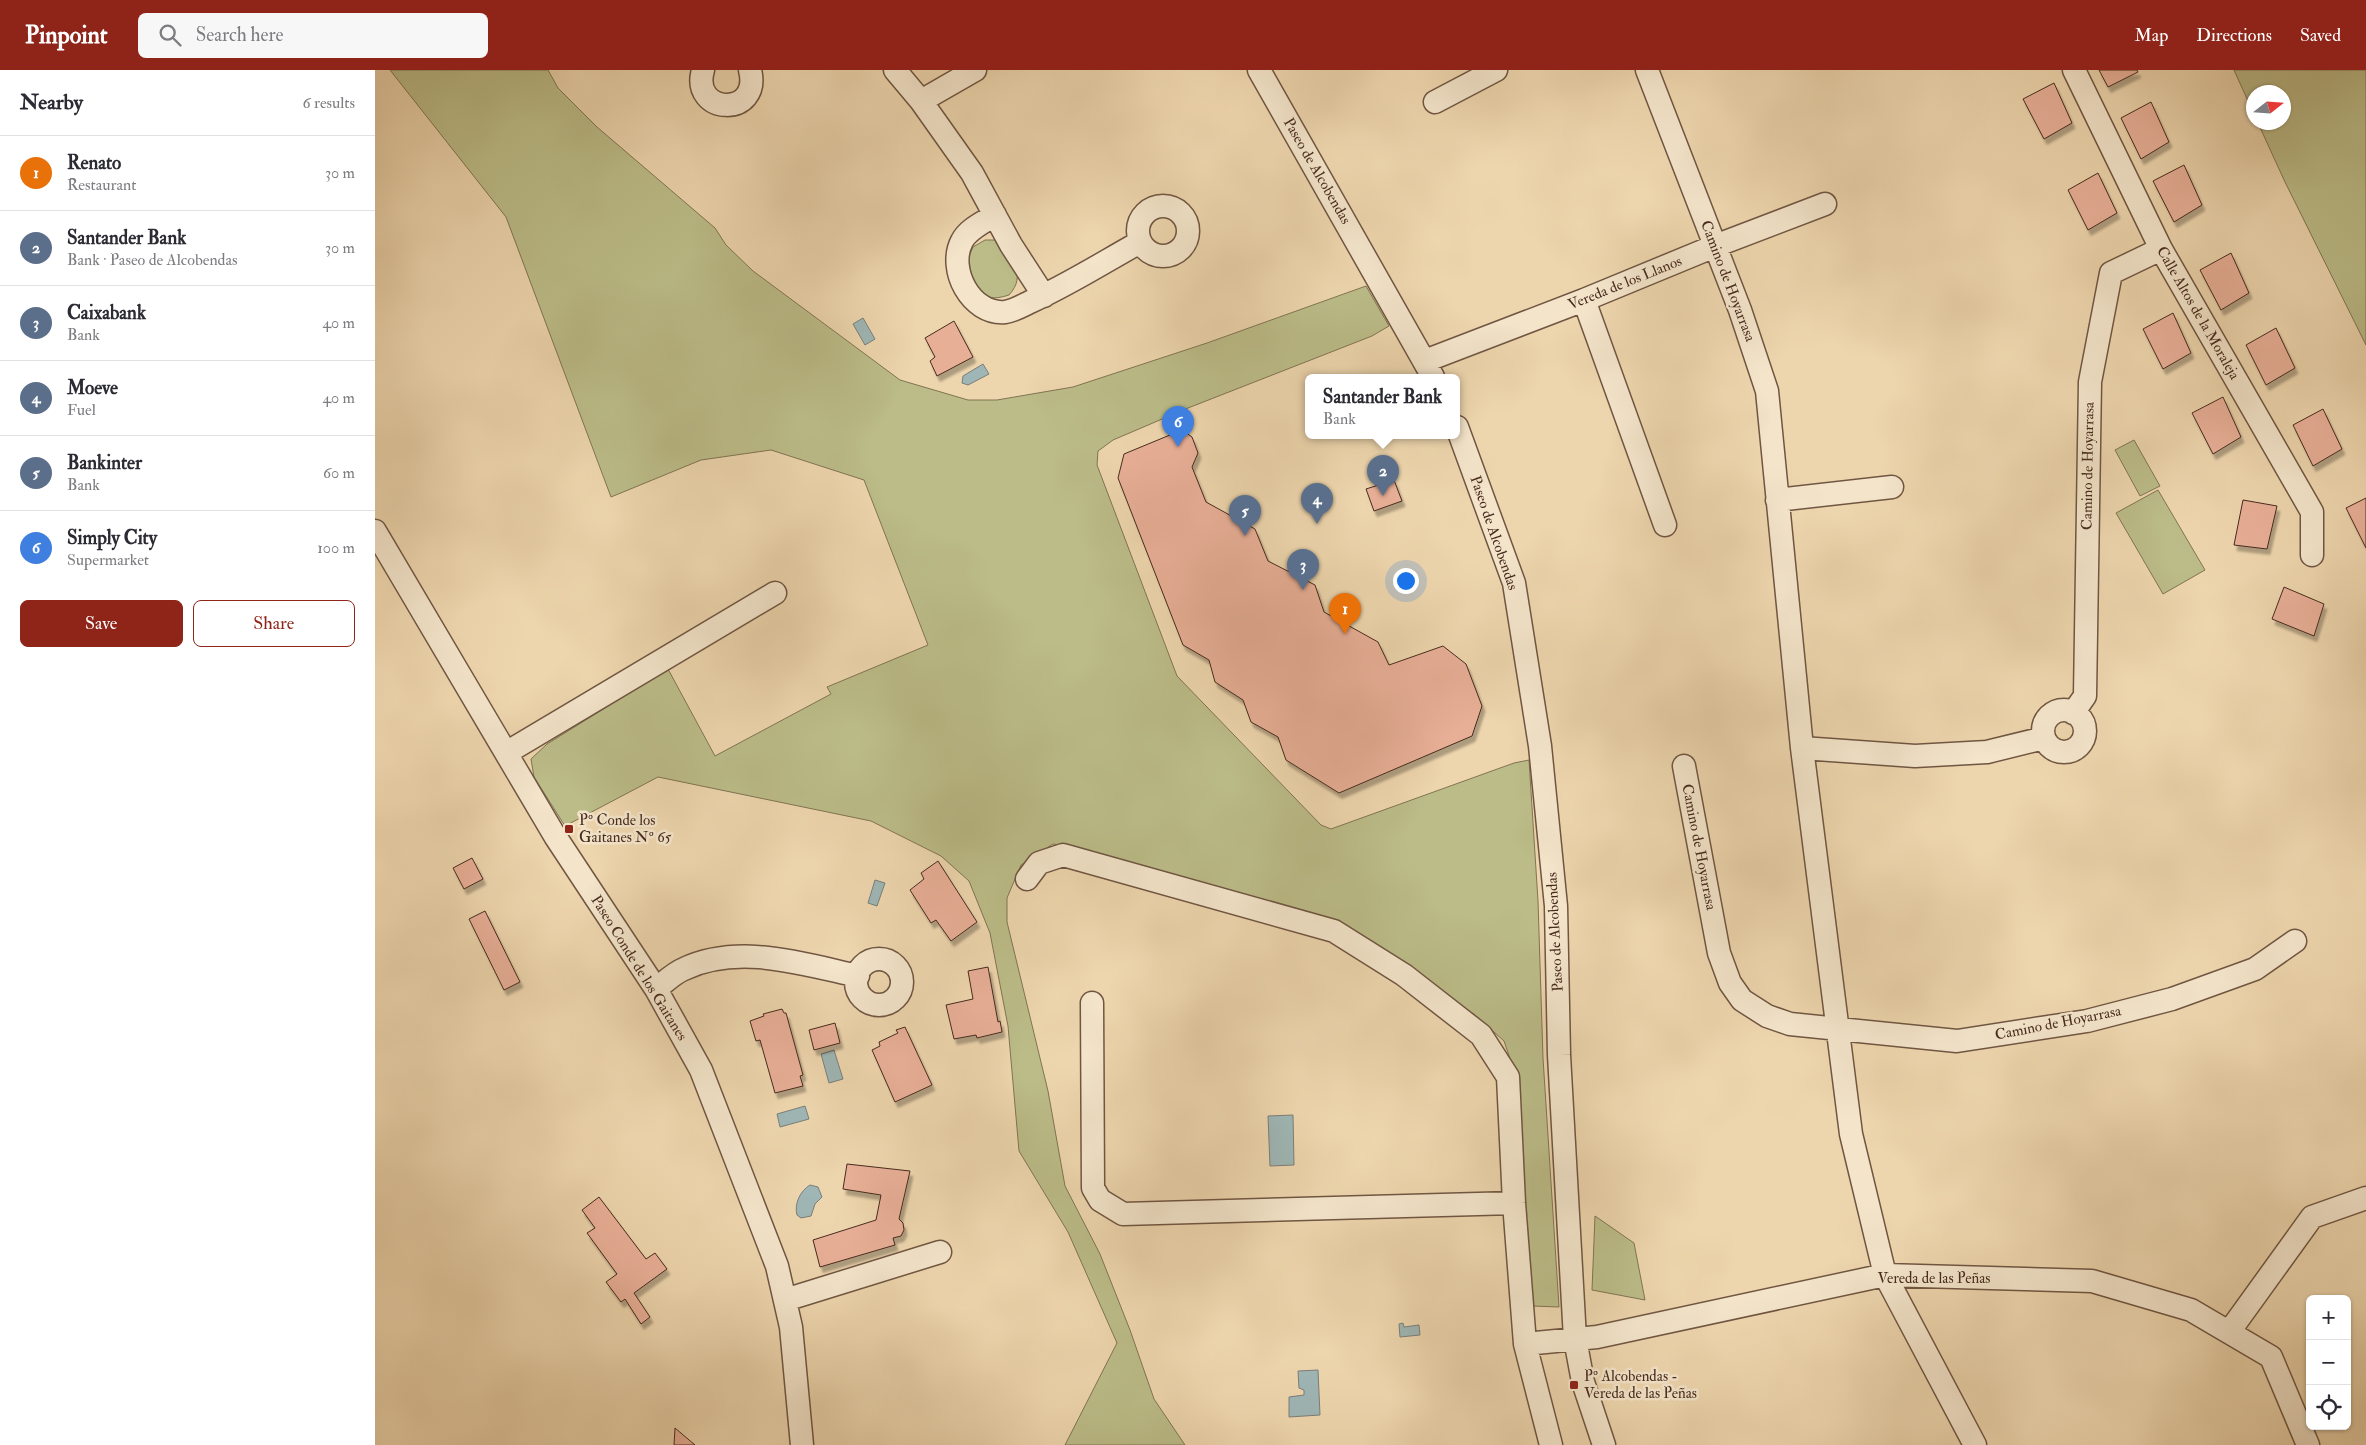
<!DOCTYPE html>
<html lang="en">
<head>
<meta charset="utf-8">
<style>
  :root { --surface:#fff; --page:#f7f7f7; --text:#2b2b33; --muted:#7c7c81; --line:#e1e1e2; --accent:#8f2418 }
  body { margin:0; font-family:"IM FELL Double Pica",serif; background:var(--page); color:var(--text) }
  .controls { position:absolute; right:15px; bottom:15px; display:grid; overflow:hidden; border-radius:8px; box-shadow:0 1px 4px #0004 }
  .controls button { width:45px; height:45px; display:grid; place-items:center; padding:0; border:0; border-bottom:1px solid var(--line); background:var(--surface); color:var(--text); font:25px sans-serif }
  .compass { position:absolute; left:1871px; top:15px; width:45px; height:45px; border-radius:50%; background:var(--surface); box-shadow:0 1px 4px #0004; rotate:73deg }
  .you { position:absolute; left:1030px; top:510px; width:18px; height:18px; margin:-12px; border:4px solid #fff; border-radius:50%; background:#1a73e8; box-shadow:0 0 0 8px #1a73e833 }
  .badge { display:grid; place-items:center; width:32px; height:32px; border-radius:50%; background:var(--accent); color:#fff; font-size:16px; font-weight:700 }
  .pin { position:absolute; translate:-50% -41px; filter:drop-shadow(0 1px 2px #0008) }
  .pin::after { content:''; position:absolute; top:26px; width:18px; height:15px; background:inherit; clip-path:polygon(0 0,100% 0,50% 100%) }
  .popup { position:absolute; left:930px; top:304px; width:155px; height:65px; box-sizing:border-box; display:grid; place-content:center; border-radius:8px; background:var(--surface); filter:drop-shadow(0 1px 4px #0005); font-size:16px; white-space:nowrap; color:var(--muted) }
  .popup b { font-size:19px; color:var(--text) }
  .popup::after { content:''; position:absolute; left:50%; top:100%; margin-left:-10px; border:10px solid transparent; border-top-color:var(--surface) }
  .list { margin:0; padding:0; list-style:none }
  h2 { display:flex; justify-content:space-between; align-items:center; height:65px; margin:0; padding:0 20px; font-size:21px }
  h2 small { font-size:16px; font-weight:400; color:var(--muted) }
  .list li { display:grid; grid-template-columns:32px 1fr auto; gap:15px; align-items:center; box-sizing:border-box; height:75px; padding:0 20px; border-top:1px solid var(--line) }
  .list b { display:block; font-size:19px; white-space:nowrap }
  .list p { margin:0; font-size:16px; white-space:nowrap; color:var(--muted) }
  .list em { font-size:16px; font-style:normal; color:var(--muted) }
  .actions { display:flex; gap:10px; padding:15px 20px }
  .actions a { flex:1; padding:11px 0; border:1px solid var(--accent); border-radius:8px; text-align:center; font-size:18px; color:var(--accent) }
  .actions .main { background:var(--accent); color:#fff }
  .icon { flex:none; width:28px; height:28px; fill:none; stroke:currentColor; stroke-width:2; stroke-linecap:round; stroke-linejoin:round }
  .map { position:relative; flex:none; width:1991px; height:1375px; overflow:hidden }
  header { display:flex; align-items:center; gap:30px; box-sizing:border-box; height:70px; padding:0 25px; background:var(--accent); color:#fff }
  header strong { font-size:24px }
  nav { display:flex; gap:28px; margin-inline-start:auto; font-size:18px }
  .search { width:350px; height:45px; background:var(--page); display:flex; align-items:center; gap:12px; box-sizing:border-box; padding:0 18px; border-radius:8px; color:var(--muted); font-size:19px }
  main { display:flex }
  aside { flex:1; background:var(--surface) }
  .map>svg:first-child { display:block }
  .green { fill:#bbbc88; stroke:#817453 }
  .water { fill:#9eb6b5; stroke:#7b7e79 }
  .building { fill:#e8af97; stroke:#472b1e; filter:url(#shadow) }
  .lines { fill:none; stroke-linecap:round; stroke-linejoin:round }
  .minor-casing { stroke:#705642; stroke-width:25 }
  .minor { stroke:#f3e4ca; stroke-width:22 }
  .poi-dot { fill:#8f2418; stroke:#f3e4ca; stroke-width:2 }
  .labels { text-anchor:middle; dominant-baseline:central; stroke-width:5; stroke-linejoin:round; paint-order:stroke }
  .street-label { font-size:15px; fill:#472b1e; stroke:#f3e4ca }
  .poi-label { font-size:15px; fill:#472b1e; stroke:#f3e4ca; text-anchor:start }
</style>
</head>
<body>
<header>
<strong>Pinpoint</strong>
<div class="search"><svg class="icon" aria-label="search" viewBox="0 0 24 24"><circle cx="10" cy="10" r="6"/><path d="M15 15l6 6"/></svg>Search here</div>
<nav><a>Map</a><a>Directions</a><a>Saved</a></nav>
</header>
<main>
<aside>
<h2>Nearby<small>6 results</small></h2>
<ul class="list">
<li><span class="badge" style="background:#e8710a">1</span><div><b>Renato</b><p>Restaurant</p></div><em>30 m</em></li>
<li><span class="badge" style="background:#5c6f8a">2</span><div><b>Santander Bank</b><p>Bank · Paseo de Alcobendas</p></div><em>30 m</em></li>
<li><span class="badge" style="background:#5c6f8a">3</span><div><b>Caixabank</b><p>Bank</p></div><em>40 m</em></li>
<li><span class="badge" style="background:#5c6f8a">4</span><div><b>Moeve</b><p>Fuel</p></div><em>40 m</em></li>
<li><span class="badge" style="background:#5c6f8a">5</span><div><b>Bankinter</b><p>Bank</p></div><em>60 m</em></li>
<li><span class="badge" style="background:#3f7fe0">6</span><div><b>Simply City</b><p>Supermarket</p></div><em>100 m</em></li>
</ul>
<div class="actions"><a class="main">Save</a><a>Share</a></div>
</aside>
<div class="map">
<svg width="1991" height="1375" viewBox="0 0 1991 1375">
  <defs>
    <filter id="shadow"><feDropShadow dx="3" dy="5.5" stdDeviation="1" flood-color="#0004"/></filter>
  </defs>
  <rect width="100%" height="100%" fill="#edd5ad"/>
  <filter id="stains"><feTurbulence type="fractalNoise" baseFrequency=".004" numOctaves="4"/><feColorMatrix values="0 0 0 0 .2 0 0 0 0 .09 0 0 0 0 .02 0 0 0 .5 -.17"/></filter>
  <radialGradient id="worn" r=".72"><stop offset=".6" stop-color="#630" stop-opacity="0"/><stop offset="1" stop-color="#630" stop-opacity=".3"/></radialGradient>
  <path class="green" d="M15 0H173L183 18 222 57 340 158 351 175 378 201 525 310 593 330H622L698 317 832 273 991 216 1014 256 997 266 813 338 738 370 723 381 722 395 802 606 946 755 956 759 1139 693 1154 690 1163 831 1168 988 1184 1237 1157 1236 1142 1009 1129 971 1100 945 964 854 702 778 678 774 646 795 632 828V852L673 1021 690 1116 725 1184 755 1260 779 1329 810 1375H690L742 1273 693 1162 644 1081 633 956 615 863 594 811 566 786 496 751 283 707 190 756 159 707 156 689 172 674 293 599 340 686 456 624 452 617 553 575 489 410 396 380 326 390 236 427 131 147Z
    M1859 0H1991V275L1910 112 1883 53 1908 52V22H1878V42Z
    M610 170H622C635 190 653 204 634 225 604 235 601 217 591 193L598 177Z
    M1759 370 1785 416 1765 426 1740 380Z
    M1783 420 1830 500 1788 524 1741 443Z
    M1220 1146 1259 1173 1270 1230 1217 1220Z"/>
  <path class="water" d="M488 248 500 269 490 275 478 254Z
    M608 294 614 304 593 315 587 313 588 306Z
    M500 810 510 813 502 836 493 833Z
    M459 980 468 1009 454 1013 446 984Z
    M430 1036 434 1049 405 1057 402 1044Z
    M918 1045 919 1095 895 1096 893 1046Z
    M435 1115 443 1117 447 1127 440 1134 436 1146 426 1148 422 1145C419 1134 425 1121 435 1115Z
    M1028 1253 1029 1257 1044 1255 1045 1265 1025 1267 1024 1254Z
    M943 1300 945 1345 914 1347V1327L929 1325V1320L924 1318 923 1301Z"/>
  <path class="building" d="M1724 0H1762L1763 2 1733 17Z
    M1679 13 1697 53 1669 69 1648 29Z
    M1776 32 1794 72 1766 89 1746 48Z
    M1809 95 1827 135 1799 152 1778 111Z
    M1723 103 1742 143 1713 160 1693 120Z
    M1856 183 1874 223 1846 240 1825 200Z
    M1798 243 1816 283 1788 299 1768 259Z
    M579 251 598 287 562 306 555 291 560 287 550 268Z
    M1901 258 1920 298 1891 315 1871 275Z
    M1848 327 1866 367 1838 384 1817 343Z
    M1948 339 1967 379 1938 396 1918 355Z
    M807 360 817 367 823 383 817 397 831 432 880 459 893 491 940 515 949 542 1003 572 1014 595 1068 576 1091 594 1107 636 1097 666 964 723 911 690 903 667 876 652 868 630 840 612 834 590 808 575 743 408 749 384Z
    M1019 410 1027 431 999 441 991 419Z
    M1991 428V478L1971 438Z
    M1868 430 1902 436 1892 479 1859 475Z
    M1909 517 1949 534 1939 566 1897 549Z
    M97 788 108 809 89 819 78 798Z
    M563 791 602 852 576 871 561 850 556 853 535 820 549 809 546 803Z
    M110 841 145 912 129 920 94 849Z
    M613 897 623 952 625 951 627 962 602 968 601 965 579 969 571 935 598 929 593 901Z
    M407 939 409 943H411L428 1005 425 1006 428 1016 400 1023 385 970 381 971 375 951 389 946 388 944Z
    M460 953 465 973 439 980 434 960Z
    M530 957 557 1015 520 1032 497 980 505 976 504 972 523 963 521 960Z
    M472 1094 535 1101 524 1149 528 1153 529 1160 526 1166 518 1168 520 1175 445 1197 438 1170 501 1150 506 1125 468 1119Z
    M224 1127 271 1189 280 1183 292 1199 259 1223 275 1247 266 1254 250 1229 246 1232 231 1212 242 1204 212 1163 220 1158 207 1140Z
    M300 1358 320 1375H299Z"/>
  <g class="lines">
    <g class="minor-casing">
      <path id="minor" d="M328 0C315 45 387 48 375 0
        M520 0 546 31 597 103 636 175 669 226
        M884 0 1058 307
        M1272 0 1365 240 1392 321 1427 678 1476 1064 1510 1205 1600 1375
        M1699 0 1786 179 1937 442V485
        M546 31 600 0
        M1060 32 1121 0
        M763 161a25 25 0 1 1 50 0a25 25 0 1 1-50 0Z
        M620 145C609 152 593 159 587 171 572 199 596 245 630 242 638 241 647 236 655 232 693 215 729 192 765 172
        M1209 230 1290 455
        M1050 291 1209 230 1340 176 1450 134
        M1082 357 1139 513 1165 676 1181 836 1184 985 1200 1269 1208 1312 1229 1375
        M1402 430 1517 417
        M0 461 180 766 281 919 326 1000 402 1196 416 1257 427 1375
        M1668 661a21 21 0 1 1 42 0a21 21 0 1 1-42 0Z
        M1698 643 1710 626 1715 312 1736 203 1786 179
        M1427 678 1540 686 1612 682 1669 668
        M131 683 400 523
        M1309 696 1344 883 1355 913 1367 930 1392 946 1415 954 1582 971 1712 951 1797 929 1880 899 1920 871
        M652 809 664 793 688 785 959 861 1029 905 1106 965 1133 1007 1139 1133 1150 1274 1176 1375
        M481 912a23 23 0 1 1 46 0a23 23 0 1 1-46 0Z
        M281 919C290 912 299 903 309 899 364 873 428 894 483 906
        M717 933 718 1118 725 1130 748 1144 1139 1133
        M410 1230 565 1182
        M1854 1262 1937 1147 1991 1128
        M1150 1274 1222 1267 1510 1205 1717 1211 1816 1240 1896 1287 1933 1375"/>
    </g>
    <use href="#minor" class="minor"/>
  </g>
  <g class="poi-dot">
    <rect x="189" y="754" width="10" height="10" rx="2.5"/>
    <rect x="1194" y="1310" width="10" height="10" rx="2.5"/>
  </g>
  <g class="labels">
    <g class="street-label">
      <text transform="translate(942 101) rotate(60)">Paseo de Alcobendas</text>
      <text transform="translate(1353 211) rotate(69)">Camino de Hoyarrasa</text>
      <text transform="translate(1250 213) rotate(-22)">Vereda de los Llanos</text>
      <text transform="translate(1823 243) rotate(60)">Calle Altos de la Moraleja</text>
      <text transform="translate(1713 396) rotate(-89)">Camino de Hoyarrasa</text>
      <text transform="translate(1119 463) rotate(71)">Paseo de Alcobendas</text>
      <text transform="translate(1324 777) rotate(79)">Camino de Hoyarrasa</text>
      <text transform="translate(1180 862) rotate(-93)">Paseo de Alcobendas</text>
      <text transform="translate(264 898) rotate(58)">Paseo Conde de los Gaitanes</text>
      <text transform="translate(1683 953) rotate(-11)">Camino de Hoyarrasa</text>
      <text x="1559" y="1208">Vereda de las Peñas</text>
    </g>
    <g class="poi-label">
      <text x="204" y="750">Pº Conde los<tspan x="204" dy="17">Gaitanes Nº 65</tspan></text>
      <text x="1209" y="1306">Pº Alcobendas -<tspan x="1209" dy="17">Vereda de las Peñas</tspan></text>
    </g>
  </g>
  <rect width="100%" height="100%" filter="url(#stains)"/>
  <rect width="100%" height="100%" fill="url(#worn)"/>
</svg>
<div class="controls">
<button>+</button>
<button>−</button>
<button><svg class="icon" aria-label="locate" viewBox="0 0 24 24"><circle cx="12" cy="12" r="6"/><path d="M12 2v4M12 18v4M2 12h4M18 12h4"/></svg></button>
</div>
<svg class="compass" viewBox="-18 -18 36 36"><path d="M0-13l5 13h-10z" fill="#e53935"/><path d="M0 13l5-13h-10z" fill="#7c7c81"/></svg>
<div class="you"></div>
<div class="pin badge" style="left:970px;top:564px;background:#e8710a">1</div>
<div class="pin badge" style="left:1008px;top:426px;background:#5c6f8a">2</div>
<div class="popup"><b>Santander Bank</b>Bank</div>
<div class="pin badge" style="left:928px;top:520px;background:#5c6f8a">3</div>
<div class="pin badge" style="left:942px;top:454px;background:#5c6f8a">4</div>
<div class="pin badge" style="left:870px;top:466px;background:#5c6f8a">5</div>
<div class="pin badge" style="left:803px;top:377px;background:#3f7fe0">6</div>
</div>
</main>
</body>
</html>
